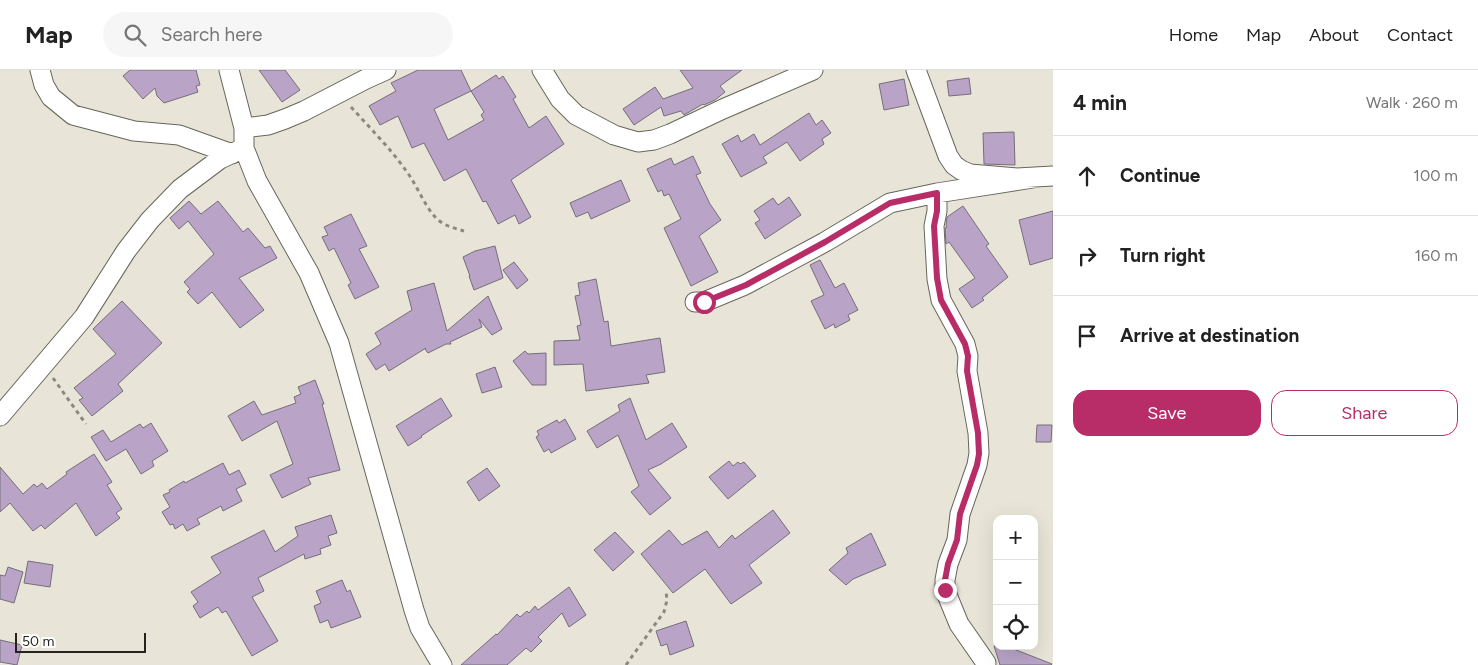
<!DOCTYPE html>
<html lang="en">
<head>
<meta charset="utf-8">
<style>
  :root { --surface:#fff; --page:#f6f6f6; --text:#222; --muted:#767676; --line:#e0e0e0; --accent:#b82d67 }
  body { margin:0; font-family:Figtree,sans-serif; background:var(--page); color:var(--text) }
  .controls { position:absolute; right:15px; bottom:15px; display:grid; overflow:hidden; border-radius:10px; box-shadow:0 5px 20px #0002 }
  .controls button { width:45px; height:45px; display:grid; place-items:center; padding:0; border:0; border-bottom:1px solid var(--line); background:var(--surface); color:var(--text); font:25px sans-serif }
  .scale { position:absolute; left:15px; bottom:12px; width:131px; box-sizing:border-box; padding-left:5px; border:2px solid #24231e; border-top:0; font-size:14px; line-height:18px; white-space:nowrap; color:#24231e; -webkit-text-stroke:4px #fff; paint-order:stroke }
  .stop { position:absolute; width:15px; height:15px; margin:-11px; border:4px solid #b82d67; border-radius:50%; background:#fff }
  .stop.end { background:#b82d67; border-color:#fff; box-shadow:0 1px 5px #0008 }
  .list { margin:0; padding:0; list-style:none }
  h2 { display:flex; justify-content:space-between; align-items:center; height:65px; margin:0; padding:0 20px; font-size:21px }
  h2 small { font-size:16px; font-weight:400; color:var(--muted) }
  .list li { display:grid; grid-template-columns:32px 1fr auto; gap:15px; align-items:center; box-sizing:border-box; height:80px; padding:0 20px; border-top:1px solid var(--line) }
  .list b { display:block; font-size:19px; white-space:nowrap }
  .list em { font-size:16px; font-style:normal; color:var(--muted) }
  .actions { display:flex; gap:10px; padding:15px 20px }
  .actions a { flex:1; padding:11px 0; border:1px solid var(--accent); border-radius:15px; text-align:center; font-size:18px; color:var(--accent) }
  .actions .main { background:var(--accent); color:#fff }
  .icon { flex:none; width:28px; height:28px; fill:none; stroke:currentColor; stroke-width:2; stroke-linecap:round; stroke-linejoin:round }
  .map { position:relative; flex:none; width:1053px; height:595px; overflow:hidden }
  header { display:flex; align-items:center; gap:30px; box-sizing:border-box; height:70px; padding:0 25px; background:var(--surface); border-bottom:1px solid var(--line) }
  header strong { font-size:24px }
  nav { display:flex; gap:28px; margin-inline-start:auto; font-size:18px }
  .search { width:350px; height:45px; background:var(--page); display:flex; align-items:center; gap:12px; box-sizing:border-box; padding:0 18px; border-radius:28px; color:var(--muted); font-size:19px }
  main { display:flex }
  aside { flex:1; background:var(--surface) }
  .map>svg:first-child { display:block }
  .building { fill:#b9a4c8; stroke:#756e79; fill-rule:evenodd }
  .lines { fill:none; stroke-linecap:round; stroke-linejoin:round }
  .street-casing { stroke:#68655a; stroke-width:21 }
  .path { stroke:#8b887f; stroke-width:3; stroke-dasharray:4 4; stroke-linecap:butt }
  .street { stroke:#fff; stroke-width:19 }
  .route { stroke:#b82d67; stroke-width:6 }
</style>
</head>
<body>
<header>
<strong>Map</strong>
<div class="search"><svg class="icon" aria-label="search" viewBox="0 0 24 24"><circle cx="10" cy="10" r="6"/><path d="M15 15l6 6"/></svg>Search here</div>
<nav><a>Home</a><a>Map</a><a>About</a><a>Contact</a></nav>
</header>
<main>
<div class="map">
<svg width="1053" height="595" viewBox="0 0 1053 595">
  <rect width="100%" height="100%" fill="#e8e5d8"/>
  <path class="building" d="M130 0H196L200 15 196 16 198 22 164 33 157 26 155 18 143 29 123 6Z
    M259 0H285L300 20 282 32Z
    M418 0H461L471 21 496 5 499 9 503 6 516 27 513 29 529 58 546 46 564 74 511 110 531 147 519 154 515 145 498 154 486 131 483 132 466 99 444 111 424 73 412 78 398 46 380 55 369 36 396 21 391 13ZM471 21 484 42 481 45 484 50 448 70 434 39Z
    M680 0H742L720 16 725 22 715 30 704 35 703 34 684 45 681 41 664 46 661 37 634 55 623 39 655 17 663 29 693 18Z
    M969 8 971 24 949 26 947 11Z
    M904 9 909 35 884 40 879 14Z
    M809 43 816 55 822 50 831 63 822 69 824 74 800 91 787 72 763 87 767 93 741 107 722 74 738 65 741 72 754 64 760 75Z
    M1014 62 1015 95 984 94 983 63Z
    M693 86 701 103 696 105 710 134 721 150 699 166 718 202 691 216 664 158 681 149 669 124 664 126 662 120 658 122 647 99 671 88 674 95Z
    M621 110 630 131 591 149 588 142 576 147 570 133Z
    M789 127 801 145 765 169 755 153 760 150 754 141 773 128 778 135Z
    M189 131 201 144 218 131 243 162 248 158 265 178 270 176 277 188 239 208 264 240 240 258 212 222 198 234 187 222 190 219 184 212 214 184 188 151 179 159 170 148Z
    M963 136 989 174 986 176 1008 207 982 228 984 230 972 238 959 219 975 208 949 172 946 174 945 158 947 157 946 155 947 147Z
    M1053 141V188L1030 195 1019 150Z
    M351 144 367 176 359 179 379 217 355 229 348 215 351 213 334 178 329 181 322 167 328 165 324 157Z
    M495 176 503 208 474 220 469 206H470L463 187 475 181Z
    M820 190 835 218 844 213 858 240 848 245 850 250 835 258 834 254 825 259 811 231 824 225 810 195Z
    M514 192 528 210 517 219 503 200Z
    M596 209 604 252 608 251 611 276 660 268 665 302 646 305 649 313 586 321 583 294 554 295V271L580 270 577 256 581 255 575 226 580 225 578 213Z
    M434 213 447 261 488 226 502 259 492 265 479 249 482 257 450 272 451 274H446L428 283 425 279 426 278 389 301 385 294 376 300 366 284 381 274 375 263 412 240 407 221Z
    M122 231 162 273 118 314 123 321 92 346 79 330 83 328 74 318 116 284 93 259Z
    M525 281 528 284 546 283V315H532L513 291Z
    M495 297 502 317 482 323 476 304Z
    M315 310 324 334H322L340 400 308 408 311 414 282 428 270 405 293 394 277 351 242 371 228 346 254 331 262 345 296 333 294 327 301 324 298 317Z
    M441 328 452 346 421 366 422 367 408 376 396 356Z
    M630 328 646 370 672 353 687 377 661 394 648 400 671 428 650 445 631 422 639 416 618 365 597 378 587 361 620 341 618 335Z
    M565 349 576 369 551 383 549 379 544 382 536 367 539 365 537 361 557 350 559 353Z
    M151 353 168 381 152 391 154 396 141 404 126 379 106 391 91 367 103 360 111 372 140 354 143 358Z
    M1037 355H1052L1051 372H1036Z
    M94 384 112 412 107 415 122 439 116 443 120 448 96 466 76 433 45 459 41 455 33 461 10 433 0 442V397L23 424 34 414 37 417 42 413 47 419 67 404 66 402Z
    M729 391 733 396 738 392 740 394 744 392 756 406 728 429 709 407Z
    M223 393 229 405 239 400 246 414 236 419 242 431 223 441 221 436 197 449 200 454 187 461 183 454 175 459 173 454 170 455 162 442 170 437 163 425 170 422 169 420 184 411 185 413Z
    M487 398 500 416 479 431 467 412Z
    M773 440 790 463 749 495 762 513 731 534 705 499 673 523 641 484 669 460 682 475 707 461 719 478 732 465 735 469Z
    M331 445 337 463 328 466 331 475 320 479 321 484 305 489 304 484 258 508 264 521 252 527 278 571 252 586 226 541 222 543 218 537 200 548 193 536 198 532 191 522 221 503 211 487 264 460 275 482 298 466 295 457Z
    M615 462 634 482 613 501 594 480Z
    M871 463 886 495 853 509 846 515 829 500 848 483 846 478Z
    M28 491 53 495 50 517 24 513Z
    M8 497 23 502 14 533 0 529V505L5 506Z
    M342 510 347 522 350 520 361 547 331 558 328 550 320 553 314 536 321 533 316 521Z
    M569 517 586 545 569 557 562 543 538 567 542 571 531 582 526 578 507 595H461L496 564 497 565 517 544 520 547 527 541 529 543 535 536 538 540Z
    M686 551 694 576 670 585 667 574 661 576 656 561Z
    M0 570 22 575 17 595 0 592Z
    M994 576H1006L1052 594 1051 595H1000Z"/>
  <g class="lines">
    <g class="street-casing">
      <path id="street" d="M40 0 44 15 51 27 73 45 134 61 179 65 232 84
        M229 0 244 58V78L257 111 309 203 339 273 414 540 420 558 442 595
        M542 0 560 29 576 45 614 65 638 72 654 70 670 64 723 39 813 0
        M916 0 948 86 954 95 961 100 970 104 1017 108 1053 106
        M244 58 268 55 285 49 304 41 366 9 386 0
        M937 123V141L934 156 937 209 941 230 965 274 968 286 967 301 978 363 979 383 977 395 960 444 957 470 948 494 945 510V520L959 554 986 593
        M695 232H704L745 215 825 172 890 133 937 123 1033 108
        M0 346 84 247 126 181 150 150 180 119 220 89 244 78"/>
    </g>
    <path class="path" d="M351 37C370 58 391 79 407 102 418 117 424 135 436 148 444 156 454 158 464 161
      M53 308 86 354
      M626 595 664 542 667 530 666 521"/>
    <use href="#street" class="street"/>
  </g>
  <g class="lines">
    <path class="route" d="M704 232 746 215 825 172 890 133 937 123V141L934 156 937 208 941 230 965 274 968 286 967 301 978 363 979 384 977 395 960 444 957 470 948 494 945 510V520"/>
  </g>
</svg>
<div class="controls">
<button>+</button>
<button>−</button>
<button><svg class="icon" aria-label="locate" viewBox="0 0 24 24"><circle cx="12" cy="12" r="6"/><path d="M12 2v4M12 18v4M2 12h4M18 12h4"/></svg></button>
</div>
<div class="scale">50 m</div>
<div class="stop" style="left:704px;top:232px"></div>
<div class="stop end" style="left:945px;top:520px"></div>
</div>
<aside>
<h2>4 min<small>Walk · 260 m</small></h2>
<ul class="list">
<li><svg class="icon" aria-label="ahead" viewBox="0 0 24 24"><path d="M12 20V5M6 11l6-6 6 6"/></svg><div><b>Continue</b></div><em>100 m</em></li>
<li><svg class="icon" aria-label="right" viewBox="0 0 24 24"><path d="M7 20v-9h11M14 6l5 5-5 5"/></svg><div><b>Turn right</b></div><em>160 m</em></li>
<li><svg class="icon" aria-label="arrive" viewBox="0 0 24 24"><path d="M6 21V4h12l-3 4 3 4H6"/></svg><div><b>Arrive at destination</b></div></li>
</ul>
<div class="actions"><a class="main">Save</a><a>Share</a></div>
</aside>
</main>
</body>
</html>
